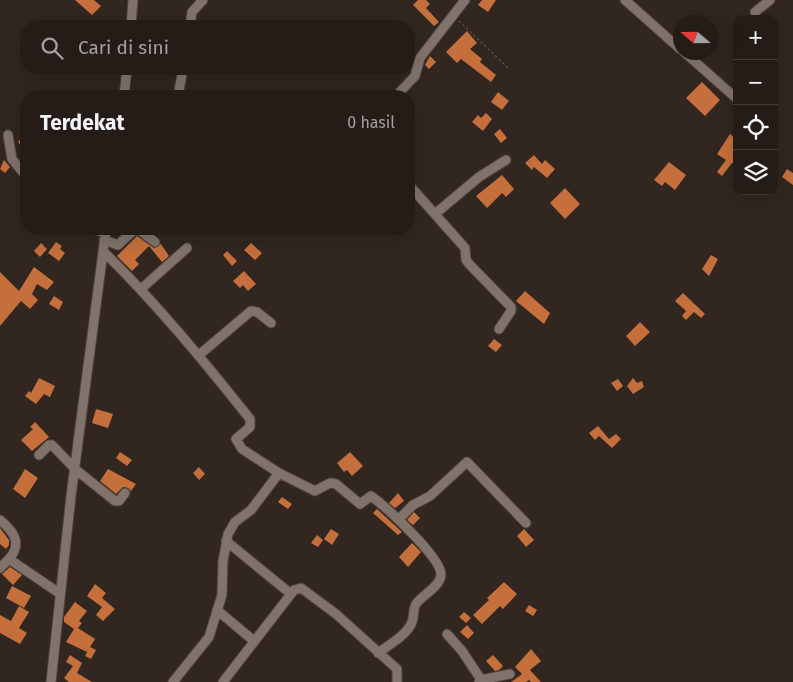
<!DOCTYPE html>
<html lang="id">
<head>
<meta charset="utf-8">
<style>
  :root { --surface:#251c18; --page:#312925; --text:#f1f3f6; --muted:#a3a1a2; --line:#423a37 }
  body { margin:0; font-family:"Fira Sans",sans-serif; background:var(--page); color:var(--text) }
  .controls { position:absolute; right:15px; top:15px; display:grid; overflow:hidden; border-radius:10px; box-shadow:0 5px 20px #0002 }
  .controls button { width:45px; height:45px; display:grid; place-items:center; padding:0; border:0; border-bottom:1px solid var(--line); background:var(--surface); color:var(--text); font:25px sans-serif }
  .compass { position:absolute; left:673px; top:15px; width:45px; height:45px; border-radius:50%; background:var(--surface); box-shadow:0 5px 20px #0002; rotate:290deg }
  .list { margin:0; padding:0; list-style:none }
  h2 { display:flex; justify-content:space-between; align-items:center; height:65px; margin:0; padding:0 20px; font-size:21px }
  h2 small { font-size:16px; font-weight:400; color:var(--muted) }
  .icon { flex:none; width:28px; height:28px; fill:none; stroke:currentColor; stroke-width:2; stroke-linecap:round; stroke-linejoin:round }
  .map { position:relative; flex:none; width:793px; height:682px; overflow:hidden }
  .search { position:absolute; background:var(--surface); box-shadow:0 5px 20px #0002; left:20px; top:20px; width:395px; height:55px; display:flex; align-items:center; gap:12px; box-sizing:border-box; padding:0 18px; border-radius:20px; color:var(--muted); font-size:19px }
  .panel { position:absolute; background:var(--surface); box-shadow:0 5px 20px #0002; left:20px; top:90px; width:395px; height:145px; border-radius:20px }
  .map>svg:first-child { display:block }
  .building { fill:#c56f3c }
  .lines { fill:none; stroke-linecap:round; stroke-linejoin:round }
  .street-casing { stroke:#4e453f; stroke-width:11 }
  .path { stroke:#786e69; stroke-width:1; stroke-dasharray:2.5 2.5; stroke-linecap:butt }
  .street { stroke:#81736c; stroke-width:9 }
</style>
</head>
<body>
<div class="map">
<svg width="793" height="682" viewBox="0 0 793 682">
  <rect width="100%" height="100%" fill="#312620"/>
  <path class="building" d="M75 0H94L101 6 92 15Z
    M418 0H426L430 4 426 8 439 22 434 26 413 5Z
    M482 0H496L488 12 478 5Z
    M467 31 477 43 470 49 482 59 480 62 496 75 491 82 461 59 457 63 446 52Z
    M430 56 436 62 429 69 425 65Z
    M702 82 720 100 705 116 686 98Z
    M498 92 509 101 502 110 491 102Z
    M486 113 492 119 483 131 472 122 478 115 481 118Z
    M500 129 507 138 501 143 494 134Z
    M730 134 737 140V166L732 163 722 176 717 172 726 160 717 154Z
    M23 137 26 141V151L18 142Z
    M534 155 542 164 545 160 555 169 547 178 534 167 532 170 525 163Z
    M4 160 10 167 5 173 0 169Z
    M669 162 686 175 675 190 665 182 662 186 654 180Z
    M787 169 793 173V185L782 177Z
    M502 175 514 189 506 197 502 193 487 208 476 196Z
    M565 188 580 204 565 219 550 203Z
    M137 236 154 248 161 244 169 256 162 262 149 246 135 260 139 264 132 271 117 256Z
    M56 242 62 246 60 249 65 253 59 261 48 253Z
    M41 243 47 249 40 257 34 251Z
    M251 243 262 253 255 260 244 250Z
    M227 251 237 261 232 266 223 255Z
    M711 255 718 259 709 276 702 269Z
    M34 267 54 282 47 290 37 284 32 294 38 300 30 309 21 301 0 326V272L19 291Z
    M244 271 256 284 248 291 243 285 240 288 233 281Z
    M525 291 550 313 544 324 516 301Z
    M683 293 705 314 701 318 694 312 686 320 682 316 686 311 675 301Z
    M54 296 63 302 59 310 49 304Z
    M640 322 650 332 635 346 626 336Z
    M494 339 502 345 496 352 488 346Z
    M39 378 55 386 50 397 44 394 36 404 25 396 29 391 31 393Z
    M633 378 637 383 642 381 644 387 633 394 627 386Z
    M618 379 623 386 617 391 611 383Z
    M96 409 113 414 108 428 92 423Z
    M35 422 49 437 32 451 21 440 33 429 30 427Z
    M598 426 609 439 616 434 621 439 612 448 599 436 595 440 589 433Z
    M120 452 132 460 127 466 116 458Z
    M350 452 363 466 352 476 347 470 344 472 337 463Z
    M199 467 205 474 199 480 193 473Z
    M25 469 38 478 25 498 13 489Z
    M108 469 136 484 131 491 128 488 123 487 116 494 100 481Z
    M398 493 404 501 395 508 389 503Z
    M282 497 292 504 288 509 278 502Z
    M377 509 402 532 398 535 373 513Z
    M414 512 420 518 413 525 407 520Z
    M0 528 9 540V545L6 549 0 544Z
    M331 529 339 534 332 545 324 539Z
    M524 529 534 540 526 547 517 536Z
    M317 535 323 540 318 547 311 543Z
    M412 543 421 552 408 567 399 557Z
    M10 567 22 575 13 585 2 574Z
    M504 582 517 594 503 609 500 606 482 624 473 615 489 600 487 598Z
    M95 584 106 593 102 598 115 609 103 621 96 615 102 607 87 596Z
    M12 586 31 596 24 608 6 598Z
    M75 602 87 611 79 621 82 623 78 628 95 639 87 652 66 642 74 629 64 622V617Z
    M529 605 537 610 533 616 525 611Z
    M19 606 29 612 19 628 27 633 20 644 0 633V615L11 621Z
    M464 612 471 618 466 623 459 617Z
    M467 625 474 633 468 639 460 632Z
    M90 647 96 650 91 659 85 656Z
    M531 649 541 661 530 670 541 682H531L529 680 526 682H511L522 674 515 667Z
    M70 655 82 663 77 673 92 682H69L64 678 73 666 66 662Z
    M493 655 503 666 499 670 495 671 486 661Z"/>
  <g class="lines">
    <g class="street-casing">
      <path id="street" d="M625 0 680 49
        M755 12 770 0
        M131 26 133 0
        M190 26 192 12 203 0
        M684 52 737 99
        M124 96 127 69
        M178 96 183 69
        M396 96 415 76 420 58 465 0
        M8 135 12 159 26 176
        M409 185 465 248 466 260 470 265 511 307V311L499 329
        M435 214 479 177 506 160
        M94 229 105 233
        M104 240 118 245 133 231 138 229 155 242
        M103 251C156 303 203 360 250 419V427L236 439 242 449 279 473
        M141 289 187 248
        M199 355 251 311 257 312 271 323
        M39 455 49 445H52L75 469 115 501H119L125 493
        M399 519 413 505 430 496 467 462 526 523
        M0 520C13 531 23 543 9 559
        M226 541 291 594
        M0 568 9 559 59 593
        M217 610 254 641
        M447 634 462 651 480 678 479 682
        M481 680 510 674
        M51 682 71 496 106 229
        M173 682 209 637 222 595 223 561 228 534 235 522 251 510 279 473 315 491 330 483 336 484 360 504 371 496C386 507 442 558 441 575 440 587 422 595 416 604 413 609 414 617 412 622 407 635 389 645 378 653
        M223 682 294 590 301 588 336 614 397 669V682"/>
    </g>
    <path class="path" d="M459 21 509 69"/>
    <use href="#street" class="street"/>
  </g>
</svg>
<div class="controls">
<button>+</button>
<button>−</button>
<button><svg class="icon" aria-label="locate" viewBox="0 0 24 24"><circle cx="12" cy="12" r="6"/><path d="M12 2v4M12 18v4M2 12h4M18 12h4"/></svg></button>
<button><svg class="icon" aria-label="layers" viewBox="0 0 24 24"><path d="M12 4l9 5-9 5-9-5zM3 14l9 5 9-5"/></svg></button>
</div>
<svg class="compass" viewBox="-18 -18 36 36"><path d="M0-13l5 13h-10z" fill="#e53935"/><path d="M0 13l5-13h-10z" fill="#a3a1a2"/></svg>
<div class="search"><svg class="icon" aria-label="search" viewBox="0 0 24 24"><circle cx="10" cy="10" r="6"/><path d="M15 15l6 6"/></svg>Cari di sini</div>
<section class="panel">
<h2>Terdekat<small>0 hasil</small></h2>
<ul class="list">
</ul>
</section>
</div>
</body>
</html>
